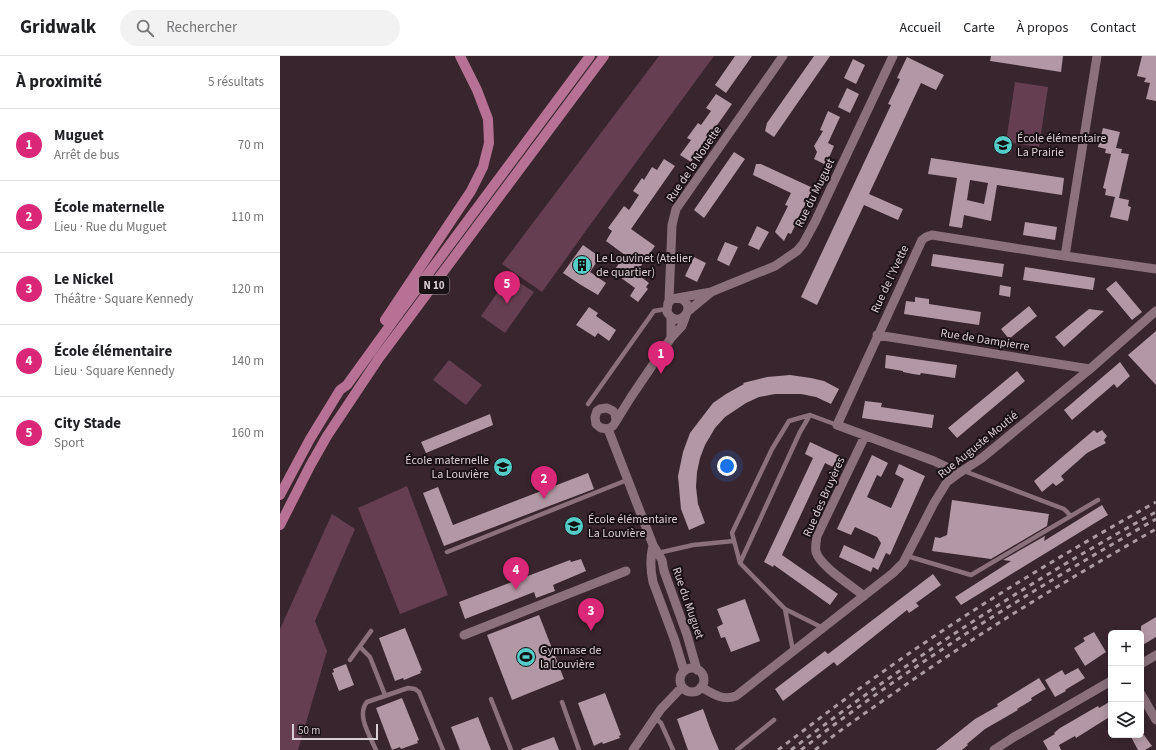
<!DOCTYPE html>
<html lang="fr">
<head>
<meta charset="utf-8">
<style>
  :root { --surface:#fff; --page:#f2f2f2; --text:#202124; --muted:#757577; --line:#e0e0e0; --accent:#db2777 }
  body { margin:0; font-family:"Source Sans 3",sans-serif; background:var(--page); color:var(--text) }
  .controls { position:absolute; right:12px; bottom:12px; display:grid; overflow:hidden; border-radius:6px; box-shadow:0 2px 10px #0003 }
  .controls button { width:36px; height:36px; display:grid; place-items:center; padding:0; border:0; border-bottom:1px solid var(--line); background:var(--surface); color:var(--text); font:20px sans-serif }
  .scale { position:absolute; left:12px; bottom:10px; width:86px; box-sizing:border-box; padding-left:4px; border:2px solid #dbcdd4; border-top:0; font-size:11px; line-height:14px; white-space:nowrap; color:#dbcdd4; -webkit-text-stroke:3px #1a1115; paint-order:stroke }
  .you { position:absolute; left:447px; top:410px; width:14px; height:14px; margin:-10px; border:3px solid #fff; border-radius:50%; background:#1a73e8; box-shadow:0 0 0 6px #1a73e833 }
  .badge { display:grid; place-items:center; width:26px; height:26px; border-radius:50%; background:var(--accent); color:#fff; font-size:13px; font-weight:700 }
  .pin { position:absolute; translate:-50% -33px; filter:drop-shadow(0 1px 2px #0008) }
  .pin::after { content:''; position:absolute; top:21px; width:14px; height:12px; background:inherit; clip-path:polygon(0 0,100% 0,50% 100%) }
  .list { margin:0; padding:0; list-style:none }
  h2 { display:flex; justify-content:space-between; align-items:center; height:52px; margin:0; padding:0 16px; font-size:17px }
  h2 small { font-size:13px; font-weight:400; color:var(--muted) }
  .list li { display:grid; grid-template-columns:26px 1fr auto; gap:12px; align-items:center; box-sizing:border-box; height:72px; padding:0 16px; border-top:1px solid var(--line) }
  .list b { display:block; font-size:15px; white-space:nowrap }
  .list p { margin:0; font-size:13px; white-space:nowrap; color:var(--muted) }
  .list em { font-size:13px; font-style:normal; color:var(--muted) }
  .icon { flex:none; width:22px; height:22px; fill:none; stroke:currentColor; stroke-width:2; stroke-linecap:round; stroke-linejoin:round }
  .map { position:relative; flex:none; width:876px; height:694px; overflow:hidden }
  header { display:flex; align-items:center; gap:24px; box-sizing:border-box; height:56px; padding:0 20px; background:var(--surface); border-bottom:1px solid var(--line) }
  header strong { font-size:19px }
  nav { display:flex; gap:22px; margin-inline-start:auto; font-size:14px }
  .search { width:280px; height:36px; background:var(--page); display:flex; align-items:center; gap:10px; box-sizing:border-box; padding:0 14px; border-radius:22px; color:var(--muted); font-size:15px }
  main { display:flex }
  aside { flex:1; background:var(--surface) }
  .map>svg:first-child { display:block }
  .green { fill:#653f51 }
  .building { fill:#b298a4; fill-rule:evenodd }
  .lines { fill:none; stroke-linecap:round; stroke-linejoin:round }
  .lane { stroke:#8a717c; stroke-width:4.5 }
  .street { stroke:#8a717c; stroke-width:9 }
  .primary { stroke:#b77194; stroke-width:10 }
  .rail { stroke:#ab9ba2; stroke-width:3; stroke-dasharray:5 5; stroke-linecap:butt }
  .labels { text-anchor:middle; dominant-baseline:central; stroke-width:4; stroke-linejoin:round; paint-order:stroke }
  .shield { fill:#1a1115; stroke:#a1959b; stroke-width:1 }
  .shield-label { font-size:11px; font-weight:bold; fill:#dbcdd4 }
  .poi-label { font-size:12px; fill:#dbcdd4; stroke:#1a1115; text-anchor:start }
  .street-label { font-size:12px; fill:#dbcdd4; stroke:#1a1115 }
</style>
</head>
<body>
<header>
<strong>Gridwalk</strong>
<div class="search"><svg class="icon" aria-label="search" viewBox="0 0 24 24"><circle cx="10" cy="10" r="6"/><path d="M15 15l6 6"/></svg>Rechercher</div>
<nav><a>Accueil</a><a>Carte</a><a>À propos</a><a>Contact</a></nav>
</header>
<main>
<aside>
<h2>À proximité<small>5 résultats</small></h2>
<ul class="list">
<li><span class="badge">1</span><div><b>Muguet</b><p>Arrêt de bus</p></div><em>70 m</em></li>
<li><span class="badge">2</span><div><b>École maternelle</b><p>Lieu · Rue du Muguet</p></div><em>110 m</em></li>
<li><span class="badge">3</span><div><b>Le Nickel</b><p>Théâtre · Square Kennedy</p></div><em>120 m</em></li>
<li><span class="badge">4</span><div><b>École élémentaire</b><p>Lieu · Square Kennedy</p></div><em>140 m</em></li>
<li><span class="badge">5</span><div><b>City Stade</b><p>Sport</p></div><em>160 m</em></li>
</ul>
</aside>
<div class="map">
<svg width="876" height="694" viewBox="0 0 876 694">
  <rect width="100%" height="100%" fill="#39252e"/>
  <path class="green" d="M379 0H434L310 169 262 236 222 208Z
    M735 26 768 31 759 91 726 86Z
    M229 220 254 236 225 277 201 260Z
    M169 304 202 329 186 349 153 324Z
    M127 430 168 539 120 558 78 452Z
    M52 458 75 473 35 565 47 595 18 694H0V573Z"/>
  <path class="building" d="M455 0H472L446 37 435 29Z
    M534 0H550L494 81 485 75 487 67Z
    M711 0H783L781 16 710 5Z
    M862 0H876V45L866 43 870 27 864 26 866 22 857 20Z
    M627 1 664 19 656 34 641 27 589 138 623 153 618 164 584 149 537 249 521 241 611 49 608 48 620 23 617 22Z
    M573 3 585 9 576 28 564 22Z
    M567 32 579 38 570 57 558 51Z
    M436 38 452 48 411 106 400 99 411 84 407 82 418 67 421 69 431 55 426 52Z
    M548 55 560 61 548 87 554 90 546 109 534 103 537 96 534 90 543 75 540 74Z
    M823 72 840 76 836 92 842 93 841 97 849 98 839 142 849 144 848 150 851 151 848 165 830 161 835 141 825 139 826 133 823 132 831 98 825 97 826 93 818 91Z
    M454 96 465 103 424 162 414 154Z
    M651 102 784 122 782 139 717 129 711 165 684 159 682 172 669 170 677 122 648 118ZM690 124 708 127 704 148 687 144Z
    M384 103 395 110 351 173 375 190 356 217 369 227 366 231 368 233 358 246 350 240 355 232 333 216 345 199 326 185 332 175 328 172 344 150 349 154 359 139 353 135 362 122 364 124 372 111 377 114Z
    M476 108H481L533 132 511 178 508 177 504 185 495 176 508 150 505 149 511 137 473 119Z
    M745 166 777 171 775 184 743 179Z
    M477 170 489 176 479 194 468 189Z
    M445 186 458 191 449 210 437 204Z
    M303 189 320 201 310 216 326 227 318 239 301 229 283 217Z
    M653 198 724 208 722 221 651 210Z
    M414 201 426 207 417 226 405 220Z
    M745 211 815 222 813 234 743 224Z
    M836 225 862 256 852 264 826 233Z
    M720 229 731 231 730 241 719 239Z
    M635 241 649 243V248L701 256 699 269 624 258 626 245 635 246Z
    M749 250 757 260 729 283 721 273Z
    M309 251 318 257 316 260 336 274 329 285 318 277 315 281 296 269Z
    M809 253 824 255 784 291 775 281Z
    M876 275V329L848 299Z
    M606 299 677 309 675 322 641 317 640 319 633 318 623 316V315L605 312Z
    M840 306 850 320 837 332 834 328 792 364 784 354Z
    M737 315 745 325 677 382 668 372Z
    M510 319 531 322 544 325 559 333 551 348 536 341 521 338H495L479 341 466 347 445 361 435 372 425 389 420 402 417 416 416 431 418 448 425 467 409 474 401 453 398 420 403 396 410 377 433 347 446 338 464 328 463 327 487 321Z
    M585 345 602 347 601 351 654 359 652 372 582 362Z
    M210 358 213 369 146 397 141 386Z
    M814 374 817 377 822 374 827 380 824 384 826 387 807 397 781 420 784 424 776 430 773 427 762 436 754 425Z
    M530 386 562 401 557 413 545 407 502 499 558 538 550 549 494 509 493 511 484 506 533 402 525 398Z
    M592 399 608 407 601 421 597 419 587 441 611 452 624 423 615 418 619 408 645 420 610 499 606 497 598 514 593 511 591 516 559 501 564 489 594 503 601 487 597 481 575 471 571 479 557 473Z
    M308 417 314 433 164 490 143 437 158 431 173 469Z
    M672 444 769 458 767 470 711 503 652 495 655 481 660 482 667 479Z
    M822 449 828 459 681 549 675 541 731 505 723 504 765 480 764 485Z
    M301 503 306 515 273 529 275 535 256 542 254 536 185 563 179 546 290 504 291 506Z
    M653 518 661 529 636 547 639 550 629 557 627 554 557 610 554 606 503 645 495 633 545 595 548 598Z
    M465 543 480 585 451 596 445 581 441 582 437 571 443 568 437 553Z
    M259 559 284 623 232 644 207 579Z
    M876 561V581L861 590V570Z
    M125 572 142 614 140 615 141 617 124 624 123 622 115 625 99 582Z
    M814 576 826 596 805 610 794 592 805 585 803 582Z
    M66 608 74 629 59 635 52 617 54 616 53 613Z
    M798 612 805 622 785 634 786 635 775 641 765 624 782 614 785 619Z
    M759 622 766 633 751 642 752 644 737 653 738 654 705 673 687 688 688 689 682 694H656L695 663 718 650 717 648Z
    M325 637 341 679 339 680 340 682 323 688 322 686 314 690 298 647Z
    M122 642 139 684 137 685 138 687 121 693 120 691 112 694 96 652Z
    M831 645V660L796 682 795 680 779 689 781 694H768L763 685 775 678 774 677 780 672 818 650 819 652Z
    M423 653 431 675 439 694H408L397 663Z
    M198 661 211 694H180L171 671Z
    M850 679H864L872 690 865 694H858Z
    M274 681 279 694H242L241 693Z"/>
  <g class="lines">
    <path class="lane" d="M308 348 374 255 386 253
      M684 415 784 453 790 459
      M167 496 347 424
      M378 497 413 489 454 485
      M627 500 691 519 818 444
      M460 507 520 376 530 359 557 369
      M505 553 543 572
      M80 591 90 601 105 639
      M513 595 505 553 460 507 452 477 492 393 509 365 530 359
      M70 604 91 575
      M211 643 231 694
      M282 646 299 694
      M375 662 381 667 393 694
      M96 694C90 680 76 659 87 646L128 632 135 633 139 636 163 694
      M457 694 494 664"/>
    <path class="street" d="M785 200 817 0
      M399 242C420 249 399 276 387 256L388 247 392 243 431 236 495 210 517 195 523 188 535 166 613 0
      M389 245 392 169 396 153 503 0
      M407 256 430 237
      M597 279 810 313
      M391 282V261
      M336 364 335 358 333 355 327 352 320 353 317 355 315 361 316 368 321 372 328 373 333 370 351 341 391 282 402 270 406 259
      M328 373 373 489 382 504 384 515 407 579 417 614
      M679 417 654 405 557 369 642 184 646 181 652 179 785 200 876 213
      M373 489C370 502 370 513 373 526L395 585 404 615
      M584 540C571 529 541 511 536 496 535 491 536 486 537 480L585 380
      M184 579 346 515
      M861 608 876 599
      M400 624a12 12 0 1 1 24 0a12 12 0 1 1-24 0Z
      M421 631C433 638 443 645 456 640L613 517 623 507 654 447 667 426 679 417 702 402 810 313 876 255
      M861 638 876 664
      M353 694 381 653 402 631
      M714 694 734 681 831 625"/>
    <path class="primary" d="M105 264 191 135 203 111 209 87 208 63 197 34 180 0
      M0 439 30 383 60 334 67 329 119 257 310 0
      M0 469 30 410 47 380 99 302 324 0"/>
    <path class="rail" d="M498 694C531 669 563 644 597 620 686 556 781 499 876 446
      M511 694C626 606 748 526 876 456
      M521 694C633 607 754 533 876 463
      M535 694C564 671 594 651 624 630 705 573 790 522 876 473"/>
  </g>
  <defs>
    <g id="school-disc" transform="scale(1)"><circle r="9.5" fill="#54cdc8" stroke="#1a1115"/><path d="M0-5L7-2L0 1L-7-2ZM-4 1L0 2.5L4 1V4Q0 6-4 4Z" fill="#111"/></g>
    <g id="building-disc" transform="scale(1)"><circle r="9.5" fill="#54cdc8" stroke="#1a1115"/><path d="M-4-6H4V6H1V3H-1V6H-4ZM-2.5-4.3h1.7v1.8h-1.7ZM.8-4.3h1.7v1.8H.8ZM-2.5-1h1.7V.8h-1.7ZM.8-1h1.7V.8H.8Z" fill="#111"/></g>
    <g id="stadium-disc" transform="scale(1)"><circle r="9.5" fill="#54cdc8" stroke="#1a1115"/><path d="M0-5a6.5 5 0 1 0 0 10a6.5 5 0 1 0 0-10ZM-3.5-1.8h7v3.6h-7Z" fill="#111"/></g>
  </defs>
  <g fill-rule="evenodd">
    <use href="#school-disc" x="723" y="89"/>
    <use href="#building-disc" x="302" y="209"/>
    <use href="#school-disc" x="223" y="411"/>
    <use href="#school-disc" x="294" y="470"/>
    <use href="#stadium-disc" x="246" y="601"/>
  </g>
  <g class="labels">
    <rect class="shield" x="139" y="220" width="30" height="18" rx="3"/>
    <g class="shield-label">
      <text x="154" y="229">N 10</text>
    </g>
    <g class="poi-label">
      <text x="737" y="82">École élémentaire<tspan x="737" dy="14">La Prairie</tspan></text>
      <text x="316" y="202">Le Louvinet (Atelier<tspan x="316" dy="14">de quartier)</tspan></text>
      <text x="209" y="404" text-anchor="end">École maternelle<tspan x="209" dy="14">La Louvière</tspan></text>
      <text x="308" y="463">École élémentaire<tspan x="308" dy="14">La Louvière</tspan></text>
      <text x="260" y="594">Gymnase de<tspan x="260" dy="14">la Louvière</tspan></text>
    </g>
    <g class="street-label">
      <text transform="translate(414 108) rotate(-56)">Rue de la Nouette</text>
      <text transform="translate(535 137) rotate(-64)">Rue du Muguet</text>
      <text transform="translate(610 223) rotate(-65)">Rue de l'Yvette</text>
      <text transform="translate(705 284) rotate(9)">Rue de Dampierre</text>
      <text transform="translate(698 389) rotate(-39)">Rue Auguste Moutié</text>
      <text transform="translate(544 441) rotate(-66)">Rue des Bruyères</text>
      <text transform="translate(408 547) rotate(71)">Rue du Muguet</text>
    </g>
  </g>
</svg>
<div class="controls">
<button>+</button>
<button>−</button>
<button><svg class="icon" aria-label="layers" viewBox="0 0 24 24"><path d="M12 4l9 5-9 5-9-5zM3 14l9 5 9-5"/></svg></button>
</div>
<div class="scale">50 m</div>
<div class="you"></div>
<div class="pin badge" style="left:381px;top:318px">1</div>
<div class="pin badge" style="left:264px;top:443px">2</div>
<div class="pin badge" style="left:311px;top:575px">3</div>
<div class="pin badge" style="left:236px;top:534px">4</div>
<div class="pin badge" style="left:227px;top:248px">5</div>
</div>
</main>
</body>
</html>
